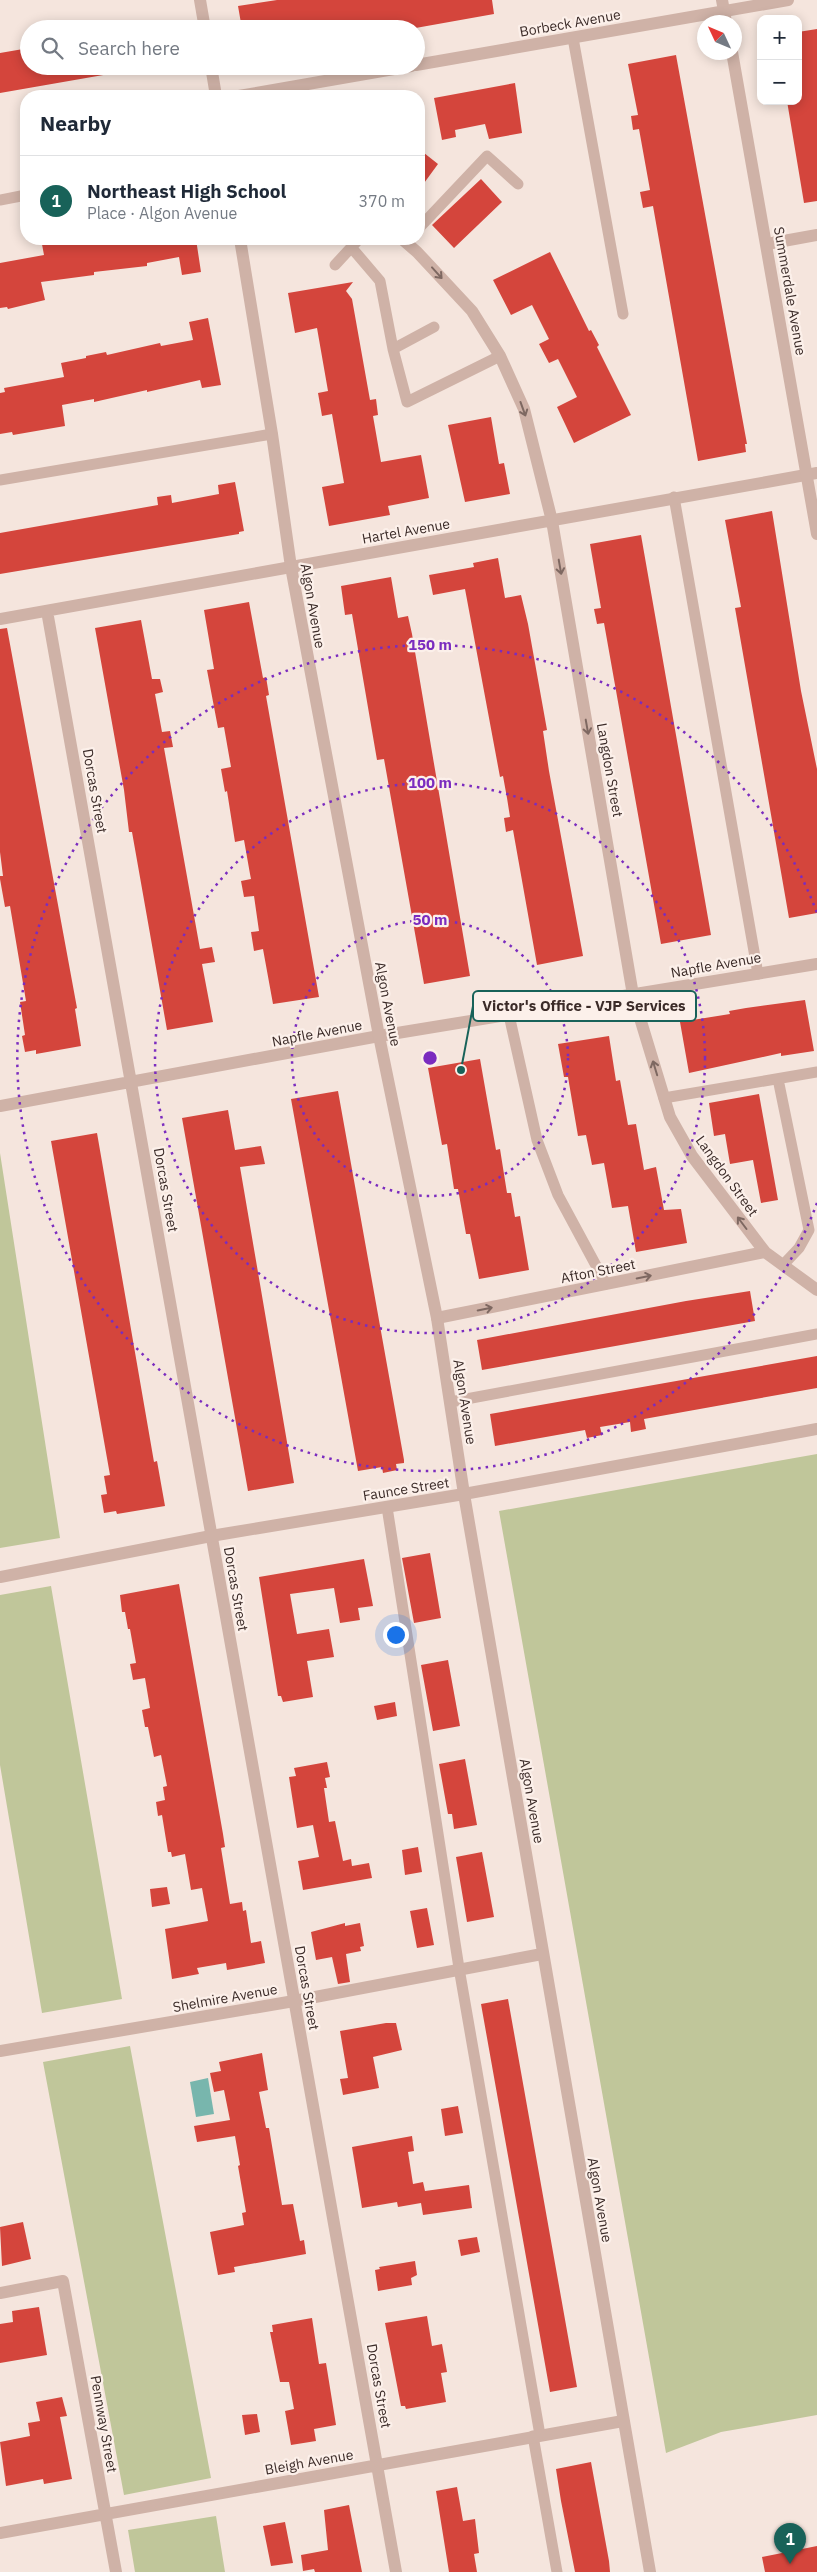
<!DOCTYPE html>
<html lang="en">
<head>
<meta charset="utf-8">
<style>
  :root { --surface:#fff; --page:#f6f6f7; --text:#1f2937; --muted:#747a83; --line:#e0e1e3; --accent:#186259 }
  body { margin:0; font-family:"IBM Plex Sans",sans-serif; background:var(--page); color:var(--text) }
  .controls { position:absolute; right:15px; top:15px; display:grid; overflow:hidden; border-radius:10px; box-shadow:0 2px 12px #0003 }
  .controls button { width:45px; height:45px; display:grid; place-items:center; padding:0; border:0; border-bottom:1px solid var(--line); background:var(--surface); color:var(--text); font:25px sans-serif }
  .compass { position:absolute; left:697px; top:15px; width:45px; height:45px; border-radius:50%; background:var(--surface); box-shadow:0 2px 12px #0003; rotate:314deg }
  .you { position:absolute; left:395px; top:1634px; width:18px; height:18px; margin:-12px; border:4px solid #fff; border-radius:50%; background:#1a73e8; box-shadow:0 0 0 8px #1a73e833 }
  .badge { display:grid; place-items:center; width:32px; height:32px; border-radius:50%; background:var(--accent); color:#fff; font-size:16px; font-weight:700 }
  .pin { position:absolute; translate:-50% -41px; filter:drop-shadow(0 1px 2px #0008) }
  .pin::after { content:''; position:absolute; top:26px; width:18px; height:15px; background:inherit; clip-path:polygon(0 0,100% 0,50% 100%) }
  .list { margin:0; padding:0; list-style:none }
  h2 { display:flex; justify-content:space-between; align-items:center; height:65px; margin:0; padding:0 20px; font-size:21px }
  h2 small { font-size:16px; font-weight:400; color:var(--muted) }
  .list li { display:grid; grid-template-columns:32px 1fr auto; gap:15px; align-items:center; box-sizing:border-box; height:90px; padding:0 20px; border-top:1px solid var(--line) }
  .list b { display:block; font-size:19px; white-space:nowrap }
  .list p { margin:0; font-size:16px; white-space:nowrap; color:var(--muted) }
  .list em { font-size:16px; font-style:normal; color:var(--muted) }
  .icon { flex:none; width:28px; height:28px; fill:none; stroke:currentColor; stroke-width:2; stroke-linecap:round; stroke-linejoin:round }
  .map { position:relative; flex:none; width:817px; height:2572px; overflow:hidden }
  .search { position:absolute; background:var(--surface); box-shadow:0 2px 12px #0003; left:20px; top:20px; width:405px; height:55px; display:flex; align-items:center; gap:12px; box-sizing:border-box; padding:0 18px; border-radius:28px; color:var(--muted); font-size:19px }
  .panel { position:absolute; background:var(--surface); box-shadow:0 2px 12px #0003; left:20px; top:90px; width:405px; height:155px; border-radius:20px }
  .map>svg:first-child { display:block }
  .green { fill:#c0c69a }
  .water { fill:#78b6ad }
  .building { fill:#d4453c }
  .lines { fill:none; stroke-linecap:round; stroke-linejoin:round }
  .service { stroke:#cfb2a7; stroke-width:11 }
  .minor { stroke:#cfb2a7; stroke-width:12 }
  .tertiary { stroke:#cfb2a7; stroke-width:12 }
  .oneway { stroke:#7e6861 }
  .ring { fill:none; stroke:#7b2cbf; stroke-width:2.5; stroke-dasharray:2.5 5 }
  .labels { text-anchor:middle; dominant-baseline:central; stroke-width:4.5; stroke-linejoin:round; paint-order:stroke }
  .street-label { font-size:14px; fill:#3b2b28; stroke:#fcf0ea }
  .centre { fill:#7b2cbf; stroke:#fcf0ea; stroke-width:2.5 }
  .ring-label { font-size:15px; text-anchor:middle; font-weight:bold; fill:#7b2cbf; stroke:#fcf0ea; stroke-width:4.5; stroke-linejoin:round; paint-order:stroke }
  .leader { fill:none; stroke:#186259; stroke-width:2 }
  .callout-dot { fill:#186259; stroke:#fcf0ea; stroke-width:2 }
  .callout { fill:#fcf0ea; stroke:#186259; stroke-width:2 }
  .callout-label { font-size:15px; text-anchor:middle; font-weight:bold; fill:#3b2b28 }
</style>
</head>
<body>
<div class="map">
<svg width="817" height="2572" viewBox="0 0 817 2572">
  <rect width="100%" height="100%" fill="#f5e5dd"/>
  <path class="green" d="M0 1153 60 1538 0 1548Z
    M817 1454V2415L721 2432 666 2453 499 1511Z
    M51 1586 122 1999 42 2013 0 1765V1595Z
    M130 2046 211 2478 124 2495 43 2062Z
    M216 2516 225 2572H135L128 2530Z"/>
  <path class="water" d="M208 2078 214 2114 196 2117 190 2082Z"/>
  <path class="building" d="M277 0H492L494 14 410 29H242L238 6Z
    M817 29V201L804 203 787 101H798V32Z
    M29 48V66H109V74L0 93V53Z
    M676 55 747 444H745L746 452 698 461 653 206 643 208 640 192 650 190 639 129 633 130 631 116 638 115 628 64Z
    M515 83 522 133 489 139 485 124 455 130 456 137 442 140 434 98Z
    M419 149 438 164 419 190Z
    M481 179 502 202 454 248 432 225Z
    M41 239H196L201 272 182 275 179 257 147 263V266L94 272V275L41 282 45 300 8 309 7 307 0 308V263L44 255Z
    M550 252 589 331 591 330 599 345 597 347 631 415 574 443 557 407 577 397 558 359 549 363 539 344 549 339 532 305 511 315 493 280Z
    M353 282 346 291 352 299 370 400 376 399 378 415 373 416 381 462 421 455 429 498 388 506 390 515 329 526 322 487 344 483 332 414 322 416 318 393 328 391 317 328 295 333 288 293Z
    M208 318 221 385 202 388 200 380 147 392V390L94 402V399L62 405 65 426 13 435 12 432 0 434V393L5 392 4 388 64 377 61 363 86 358V356L106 352 107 355 160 343 161 346 193 340 189 322Z
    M491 417 499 464 504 463 510 494 465 502 448 425Z
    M235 482 244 531 239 532V534L0 574V533L158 505 157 497 171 495 172 503 219 494 218 485Z
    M772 511 801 691 817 769V913L789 918 735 608 741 607 725 520Z
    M641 535 711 935 661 944 604 623 597 624 594 609 601 608 590 544Z
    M498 558 505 598 521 595 528 624 547 730 543 731 549 771 583 956 537 965 513 830 506 832 504 818 510 817 507 798 503 776 500 777 465 589 433 595 429 575 474 567 473 563Z
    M391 577 398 618 408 616 412 634 470 976 424 984 384 759 377 760 352 614 345 615 341 586Z
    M249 602 263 678 266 677 269 695 266 696 319 997 273 1004 263 949 254 951 251 932 259 931 254 896 244 897 241 881 251 879 250 874 244 840 235 842 227 791 225 792 221 769 231 767 224 727 218 728 207 670 214 669 204 610Z
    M141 620 152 679H160L163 692 155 694 162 732 170 731 173 747 164 748 200 949 212 947 215 962 202 964 213 1022 167 1030 132 832H129L124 790 95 628Z
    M7 628 77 1008 75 1009 81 1046 36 1054V1050L25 1052 22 1036 25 1035 20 1002 26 1001 10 906 5 907 0 879V876H3L0 852V629Z
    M805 1000 814 1051 781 1056V1053L689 1073 680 1022 730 1014 729 1011 746 1008Z
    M609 1036 616 1081 620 1080 628 1125 636 1124 644 1170 656 1167 664 1210 681 1209 687 1243 636 1252 628 1206 612 1208 604 1163 592 1165 586 1135 578 1136 568 1077H564L558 1044Z
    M480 1059 496 1150 500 1149 507 1193H511L515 1217 520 1216 529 1270 479 1279 470 1234H466L458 1189H454L447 1144 442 1145 428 1068Z
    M338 1091 404 1460V1463L396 1464 397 1470 383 1473 382 1467 358 1471 291 1099Z
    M759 1094 778 1200 761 1203 753 1160 730 1164 725 1134 714 1136 709 1103Z
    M228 1110 235 1150 261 1146 265 1164 240 1167 294 1483 248 1491 182 1118Z
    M97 1133 154 1462 157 1461 165 1506 117 1514 116 1511 104 1513 101 1495 107 1494 104 1476 110 1475 51 1141Z
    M750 1291 755 1321 482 1370 477 1340 686 1301Z
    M817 1356V1388L644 1419 646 1429 631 1432 630 1422 600 1427 602 1435 587 1438 585 1430 495 1446 490 1414Z
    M430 1553 441 1618 414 1623 402 1558Z
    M364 1559 373 1606 358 1608 360 1620 340 1623 334 1588 290 1594 297 1634 329 1629 334 1657 307 1661 313 1697 283 1702 281 1696H278L259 1577Z
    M179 1584 223 1834 225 1847 221 1848 230 1904 242 1902 243 1911 246 1910 251 1943 261 1941 265 1963 227 1970 226 1963 197 1968 199 1974 172 1979 165 1929 208 1921 202 1888 191 1890 185 1854 172 1857 171 1852H168L162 1815 158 1816 156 1802 165 1800 163 1787 167 1786 161 1755 154 1757 148 1727H145L142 1710 150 1708 145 1678 133 1680 130 1664 136 1663 130 1629H128L125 1612H122L120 1595Z
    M448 1660 460 1726 433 1731 421 1665Z
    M395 1702 397 1716 377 1720 374 1706Z
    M465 1759 477 1825 454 1829 452 1814H448L439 1764Z
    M327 1762 330 1777 325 1778 327 1788H324L329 1822 335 1821 343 1861 351 1859 352 1866 369 1863 372 1878 303 1890 298 1861 319 1857 313 1825 297 1828 289 1777 296 1776 294 1768Z
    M418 1847 422 1872 405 1875 402 1850Z
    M482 1852 494 1917 467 1922 456 1857Z
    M167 1887 170 1904 152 1907 150 1889Z
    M427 1908 434 1945 417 1948 410 1911Z
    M345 1923V1926L360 1923 364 1946 360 1947 361 1951 346 1954 350 1982 338 1984 332 1957 316 1960 311 1932Z
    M508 1999 577 2387 550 2392 481 2004Z
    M386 2023H396L402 2050 373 2057 379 2088 343 2095 340 2079 348 2078 340 2031Z
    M262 2053 268 2090 259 2092 266 2128H269L282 2205 293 2204 300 2241 304 2240 306 2254 234 2267 235 2272 218 2275 210 2232 244 2225 242 2213 246 2212 238 2166 240 2165 235 2136 197 2142 194 2126 230 2120 224 2090 214 2092 210 2073 221 2071 219 2062Z
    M458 2106 463 2133 445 2136 441 2109Z
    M412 2136 414 2151 408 2152 413 2184 423 2182 425 2191 469 2185 472 2208 423 2215 421 2203 398 2207 397 2202 362 2208 352 2147Z
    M23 2222 31 2259 2 2266 0 2227Z
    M477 2237 480 2252 461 2256 458 2240Z
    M415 2261 417 2275 411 2278 412 2285 378 2291 375 2270 380 2269 379 2267Z
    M39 2307 47 2355 0 2363V2324L13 2322 12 2311Z
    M427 2316 432 2346 442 2344 447 2372 441 2373 446 2402 406 2409 405 2406H401L385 2323Z
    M312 2318 319 2364 326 2363 336 2425 314 2429 316 2441 291 2445 285 2411 294 2409 289 2382H280L270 2332H273L272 2325Z
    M62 2397 67 2416 60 2417 72 2479 44 2484 43 2479 6 2486 0 2442 30 2436 28 2423 40 2421 36 2402Z
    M257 2414 260 2432 245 2435 242 2415Z
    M591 2462 609 2561 610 2572H575L561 2501 556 2469Z
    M457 2487 463 2521 475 2519 479 2553 474 2554 477 2572H449L436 2491Z
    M349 2505 362 2572H315L314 2569 303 2571 301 2555 328 2550 324 2510Z
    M285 2522 293 2563 271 2566 263 2526Z
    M817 2546V2572H765L762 2557Z"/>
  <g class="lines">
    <path class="service" d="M573 38 623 314
      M0 200 26 195
      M419 228 487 156 518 184
      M351 247 380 281 393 349 407 402 500 356
      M335 265 359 239
      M393 349 434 327
      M0 480 272 434
      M674 497 758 974
      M509 1015 537 1140 558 1195 606 1284
      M778 1079 809 1230 799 1248 783 1265
      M664 1098 817 1072
      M450 1402 817 1334
      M387 1507 459 1968 540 2435
      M533 2436 557 2572"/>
    <path class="minor" d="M416 65 788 0
      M239 96 411 66
      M402 239 417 252 472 311 500 356 524 409 552 521 633 995 670 1117 692 1156 765 1252 817 1290
      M767 244 817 235
      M47 611 396 2572
      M0 619 817 473
      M0 1106 379 1036 817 964
      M437 1318 765 1252
      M0 2051 294 2001 542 1954
      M0 2293 63 2281 116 2572
      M0 2533 623 2421"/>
    <path class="tertiary" d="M200 0 205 29
      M722 0 726 22
      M732 52 817 534
      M211 66 216 96
      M240 239 272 434 291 567 379 1036 437 1318 464 1494 650 2572
      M0 1577 211 1536 464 1494 817 1429"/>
  </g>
  <defs><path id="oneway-shaft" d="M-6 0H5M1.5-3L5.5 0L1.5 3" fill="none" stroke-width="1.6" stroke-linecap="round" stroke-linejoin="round" transform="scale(1.25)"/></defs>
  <g class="oneway">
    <use href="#oneway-shaft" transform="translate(437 273) rotate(48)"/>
    <use href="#oneway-shaft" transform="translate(523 409) rotate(70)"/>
    <use href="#oneway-shaft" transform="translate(560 567) rotate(80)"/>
    <use href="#oneway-shaft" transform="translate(587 727) rotate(80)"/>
    <use href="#oneway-shaft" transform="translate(655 1068) rotate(-107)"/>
    <use href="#oneway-shaft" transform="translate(742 1223) rotate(-127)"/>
    <use href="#oneway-shaft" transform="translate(644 1277) rotate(-11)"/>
    <use href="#oneway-shaft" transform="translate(485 1309) rotate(-11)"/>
  </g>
  <g class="ring">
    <circle cx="430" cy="1058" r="138"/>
    <circle cx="430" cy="1058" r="275"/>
    <path d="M817 1203A413 413 0 1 1 817 913"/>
  </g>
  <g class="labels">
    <g class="street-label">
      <text transform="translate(570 23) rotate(-10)">Borbeck Avenue</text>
      <text transform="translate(790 291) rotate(80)">Summerdale Avenue</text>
      <text transform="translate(406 531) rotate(-10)">Hartel Avenue</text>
      <text transform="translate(313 606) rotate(80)">Algon Avenue</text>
      <text transform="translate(610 770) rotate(80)">Langdon Street</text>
      <text transform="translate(95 791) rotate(80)">Dorcas Street</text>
      <text transform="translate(716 965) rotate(-10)">Napfle Avenue</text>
      <text transform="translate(388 1004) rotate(79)">Algon Avenue</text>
      <text transform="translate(317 1033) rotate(-11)">Napfle Avenue</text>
      <text transform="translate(727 1176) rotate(54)">Langdon Street</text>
      <text transform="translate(166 1190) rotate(80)">Dorcas Street</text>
      <text transform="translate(598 1271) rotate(-11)">Afton Street</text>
      <text transform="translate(465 1402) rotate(81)">Algon Avenue</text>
      <text transform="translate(406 1489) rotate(-9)">Faunce Street</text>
      <text transform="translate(236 1589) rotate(80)">Dorcas Street</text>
      <text transform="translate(532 1801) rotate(80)">Algon Avenue</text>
      <text transform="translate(307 1988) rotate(80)">Dorcas Street</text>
      <text transform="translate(225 1998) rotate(-10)">Shelmire Avenue</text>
      <text transform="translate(600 2200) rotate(80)">Algon Avenue</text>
      <text transform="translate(379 2386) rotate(80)">Dorcas Street</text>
      <text transform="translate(104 2424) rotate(80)">Pennway Street</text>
      <text transform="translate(309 2462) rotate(-10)">Bleigh Avenue</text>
    </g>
  </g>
  <circle cx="430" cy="1058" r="8" class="centre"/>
  <g class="ring-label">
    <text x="430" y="650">150 m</text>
    <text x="430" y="788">100 m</text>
    <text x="430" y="925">50 m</text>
  </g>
  <path class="leader" d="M461 1070L473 1006"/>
  <circle class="callout-dot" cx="461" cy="1070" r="5"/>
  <rect class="callout" x="473" y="991" width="223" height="30" rx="5"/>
  <g class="callout-label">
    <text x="584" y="1011">Victor's Office - VJP Services</text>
  </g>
</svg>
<div class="controls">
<button>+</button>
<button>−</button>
</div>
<svg class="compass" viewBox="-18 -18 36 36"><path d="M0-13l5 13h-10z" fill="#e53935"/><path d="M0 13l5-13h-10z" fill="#747a83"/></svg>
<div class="you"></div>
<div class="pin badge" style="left:790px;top:2564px">1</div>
<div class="search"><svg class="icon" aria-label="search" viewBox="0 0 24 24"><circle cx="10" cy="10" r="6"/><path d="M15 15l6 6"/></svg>Search here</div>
<section class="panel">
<h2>Nearby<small></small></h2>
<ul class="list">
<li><span class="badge">1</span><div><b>Northeast High School</b><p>Place · Algon Avenue</p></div><em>370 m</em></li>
</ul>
</section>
</div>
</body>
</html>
